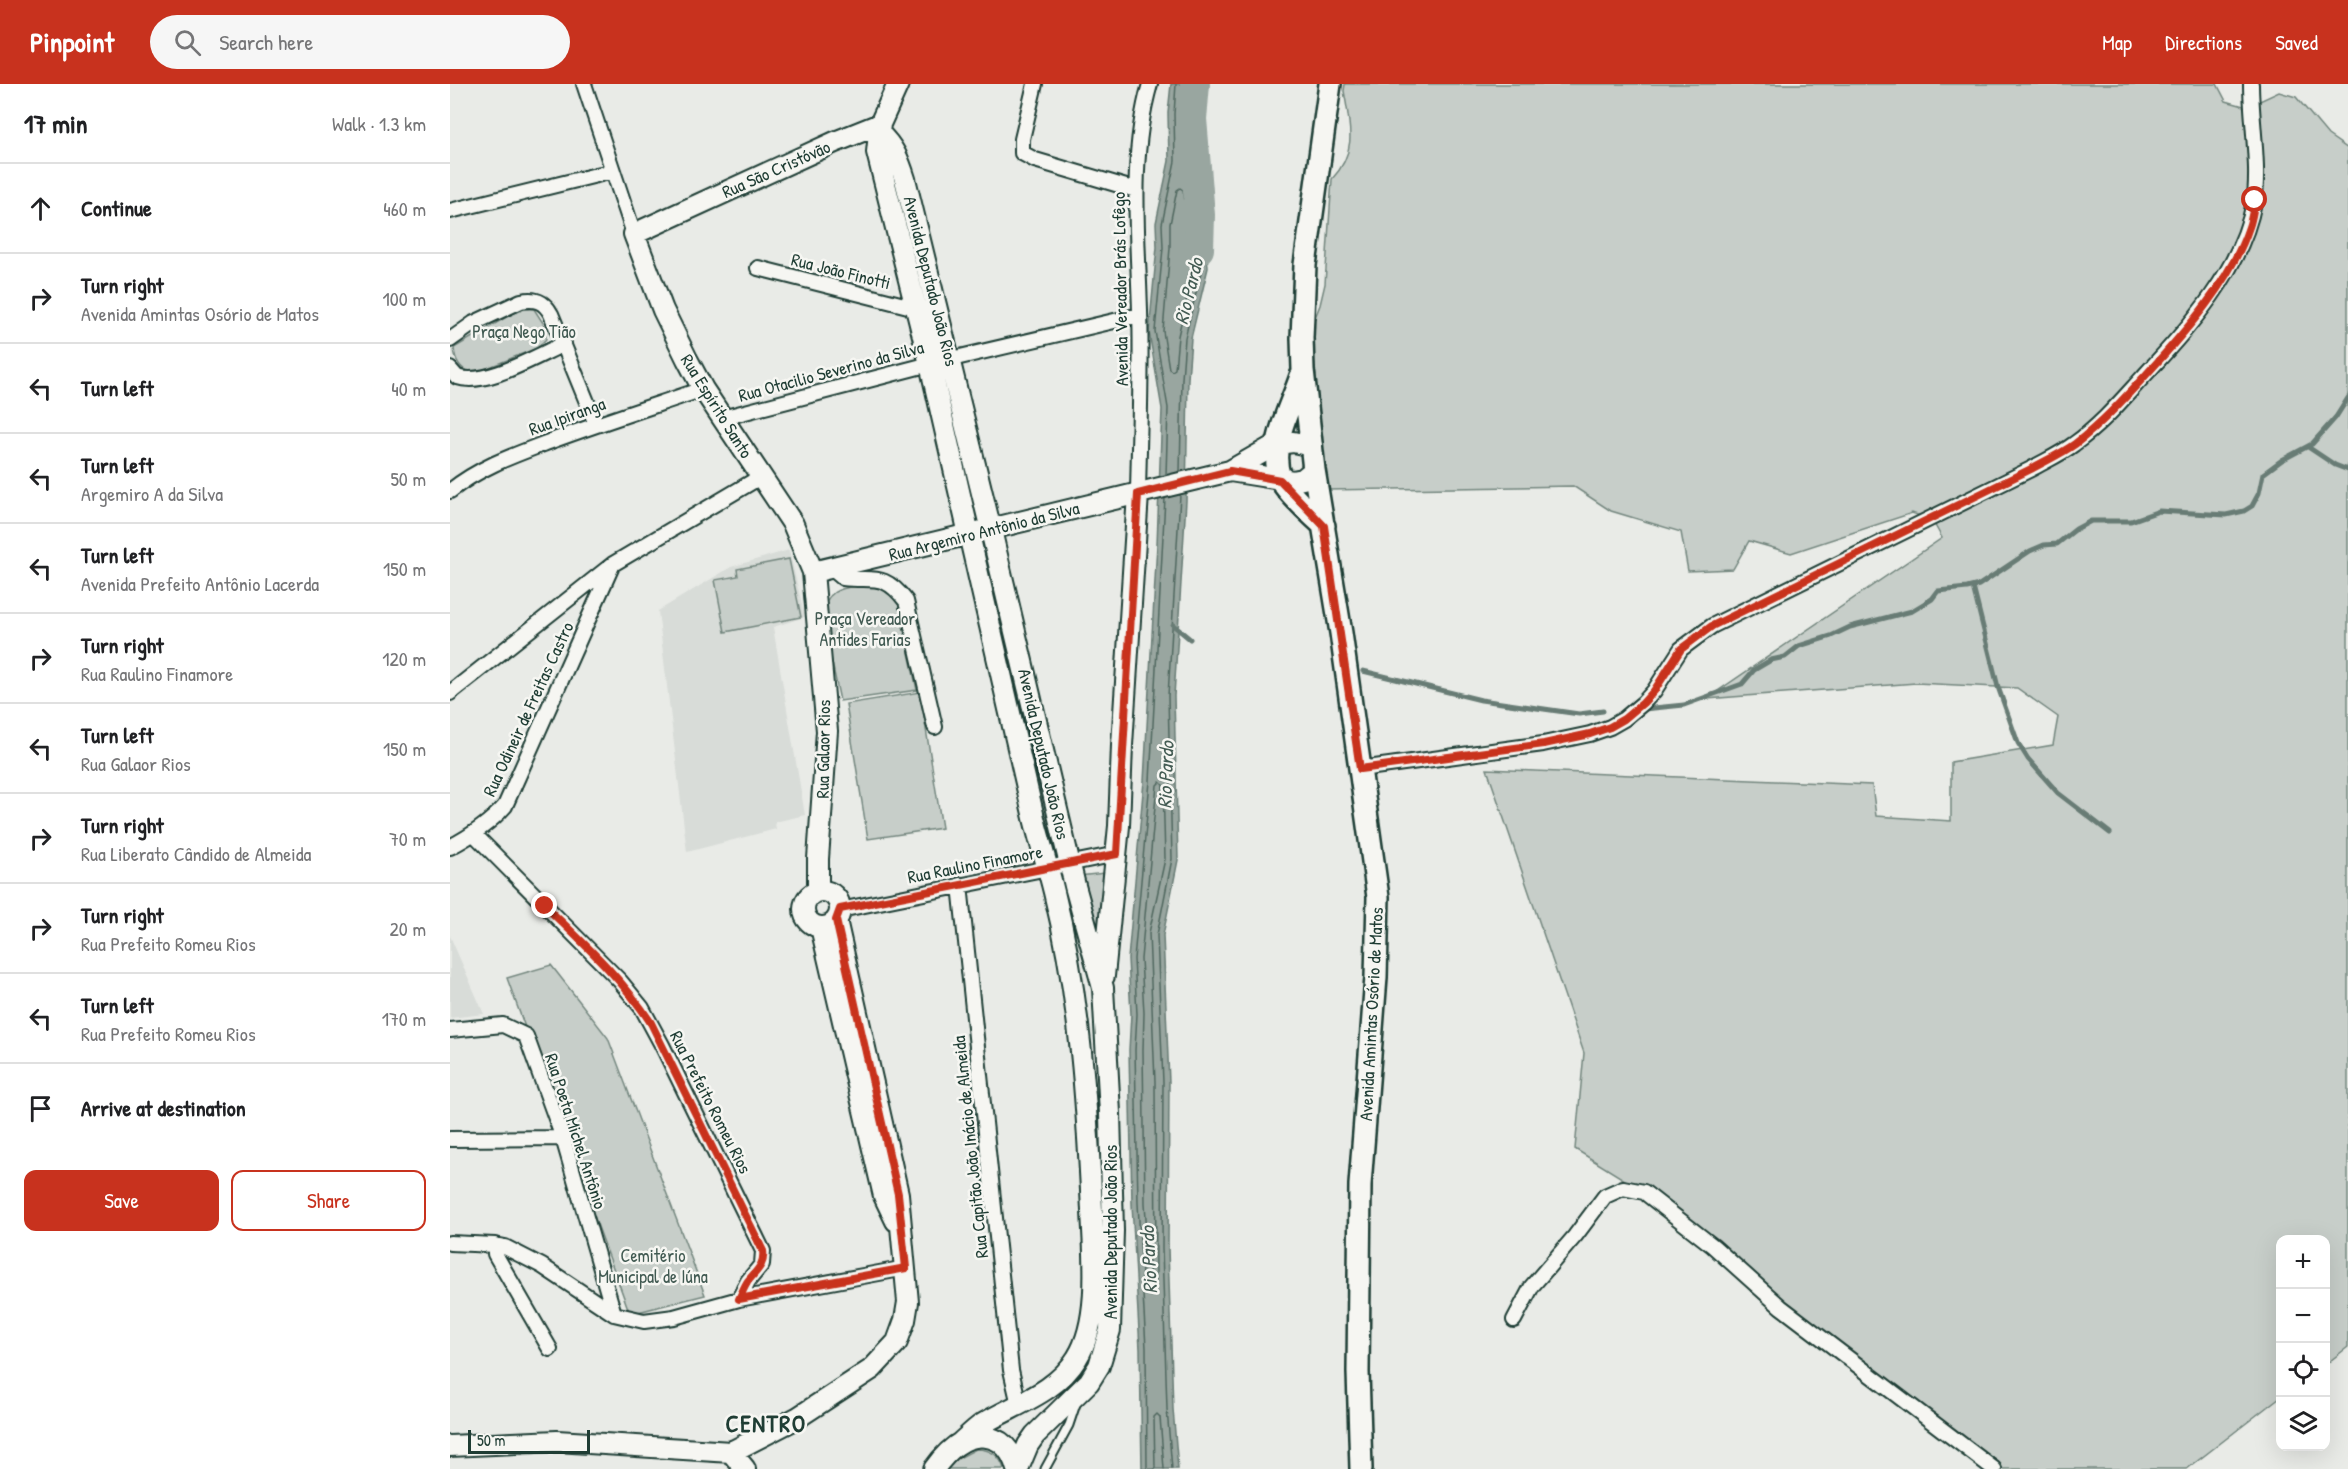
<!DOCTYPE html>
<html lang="en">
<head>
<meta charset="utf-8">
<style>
  :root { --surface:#fff; --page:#f6f6f6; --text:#202124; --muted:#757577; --line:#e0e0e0; --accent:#c8321e }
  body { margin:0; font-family:"Patrick Hand",sans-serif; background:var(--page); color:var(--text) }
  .controls { position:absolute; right:18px; bottom:18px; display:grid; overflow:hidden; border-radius:12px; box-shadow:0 6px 24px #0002 }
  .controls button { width:54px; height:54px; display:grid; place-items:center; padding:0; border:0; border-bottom:2px solid var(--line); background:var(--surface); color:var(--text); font:30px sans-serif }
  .scale { position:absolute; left:18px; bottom:15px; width:122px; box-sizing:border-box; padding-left:6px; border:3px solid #1f3d34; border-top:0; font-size:16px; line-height:21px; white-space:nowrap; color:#1f3d34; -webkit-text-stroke:4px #f6f6f2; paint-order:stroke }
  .stop { position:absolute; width:18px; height:18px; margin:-14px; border:4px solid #c8321e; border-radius:50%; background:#fff }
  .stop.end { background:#c8321e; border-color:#fff; box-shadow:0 2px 6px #0008 }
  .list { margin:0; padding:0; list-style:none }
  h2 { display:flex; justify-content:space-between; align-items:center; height:78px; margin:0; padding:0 24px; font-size:26px }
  h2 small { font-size:20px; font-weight:400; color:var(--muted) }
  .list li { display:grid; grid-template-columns:39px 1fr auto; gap:18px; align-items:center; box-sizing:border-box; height:90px; padding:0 24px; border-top:2px solid var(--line) }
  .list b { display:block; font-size:22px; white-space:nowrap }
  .list p { margin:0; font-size:20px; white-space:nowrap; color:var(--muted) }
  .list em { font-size:20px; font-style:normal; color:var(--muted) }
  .actions { display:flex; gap:12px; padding:18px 24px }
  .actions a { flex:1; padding:14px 0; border:2px solid var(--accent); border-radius:12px; text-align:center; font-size:21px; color:var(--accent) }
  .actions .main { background:var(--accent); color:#fff }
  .icon { flex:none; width:33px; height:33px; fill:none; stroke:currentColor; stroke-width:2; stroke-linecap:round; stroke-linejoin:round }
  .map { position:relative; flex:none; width:1898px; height:1385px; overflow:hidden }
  header { display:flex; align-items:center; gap:36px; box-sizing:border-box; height:84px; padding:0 30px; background:var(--accent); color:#fff }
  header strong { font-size:28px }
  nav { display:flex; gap:33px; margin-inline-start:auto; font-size:21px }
  .search { width:420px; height:54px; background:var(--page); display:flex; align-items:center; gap:15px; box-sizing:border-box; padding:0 21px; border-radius:33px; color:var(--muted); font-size:22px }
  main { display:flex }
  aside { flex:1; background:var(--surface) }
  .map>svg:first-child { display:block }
  .built { fill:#d8dcd8 }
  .green { fill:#c7cec9; stroke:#73867e; stroke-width:1.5 }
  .water { fill:#99a6a0; stroke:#687c75; stroke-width:1.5 }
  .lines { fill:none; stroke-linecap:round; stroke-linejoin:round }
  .shore { stroke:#50675f; stroke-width:1.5 }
  .stream { stroke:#687c75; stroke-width:5 }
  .river { stroke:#99a6a0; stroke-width:30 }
  .lane-casing { stroke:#1f3d34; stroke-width:11 }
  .street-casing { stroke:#1f3d34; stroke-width:18 }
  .secondary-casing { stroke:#1f3d34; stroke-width:24 }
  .primary-casing { stroke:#1f3d34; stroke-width:26 }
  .lane { stroke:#f6f6f2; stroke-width:7 }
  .street { stroke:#f6f6f2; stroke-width:14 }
  .secondary { stroke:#f6f6f2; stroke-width:20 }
  .primary { stroke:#f6f6f2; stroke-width:21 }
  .route { stroke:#c8321e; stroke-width:8 }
  .labels { text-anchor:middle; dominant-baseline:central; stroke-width:5; stroke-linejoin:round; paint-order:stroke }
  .street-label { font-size:18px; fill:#1f3d34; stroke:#f6f6f2 }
  .park-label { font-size:18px; fill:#415a52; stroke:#f6f6f2 }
  .water-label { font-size:20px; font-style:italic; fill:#445c54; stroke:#f6f6f2 }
  .district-label { font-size:24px; font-weight:bold; letter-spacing:1.5px; fill:#1f3d34; stroke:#f6f6f2 }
</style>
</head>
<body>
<header>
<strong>Pinpoint</strong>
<div class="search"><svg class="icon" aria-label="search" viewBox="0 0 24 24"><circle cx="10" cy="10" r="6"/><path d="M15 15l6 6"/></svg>Search here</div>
<nav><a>Map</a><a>Directions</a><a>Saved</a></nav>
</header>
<main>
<aside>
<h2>17 min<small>Walk · 1.3 km</small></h2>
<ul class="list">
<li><svg class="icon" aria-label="ahead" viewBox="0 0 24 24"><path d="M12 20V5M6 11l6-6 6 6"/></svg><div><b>Continue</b></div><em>460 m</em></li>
<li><svg class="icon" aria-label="right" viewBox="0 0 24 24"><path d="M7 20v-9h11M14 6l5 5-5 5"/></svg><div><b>Turn right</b><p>Avenida Amintas Osório de Matos</p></div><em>100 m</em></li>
<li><svg class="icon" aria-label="left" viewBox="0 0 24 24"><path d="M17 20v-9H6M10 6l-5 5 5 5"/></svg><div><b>Turn left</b></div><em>40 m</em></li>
<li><svg class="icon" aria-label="left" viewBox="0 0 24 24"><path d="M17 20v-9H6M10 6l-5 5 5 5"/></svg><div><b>Turn left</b><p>Argemiro A da Silva</p></div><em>50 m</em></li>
<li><svg class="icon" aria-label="left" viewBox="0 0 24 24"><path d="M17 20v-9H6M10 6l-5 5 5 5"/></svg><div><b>Turn left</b><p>Avenida Prefeito Antônio Lacerda</p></div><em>150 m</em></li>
<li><svg class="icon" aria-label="right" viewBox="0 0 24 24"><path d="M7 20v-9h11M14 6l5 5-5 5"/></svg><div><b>Turn right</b><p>Rua Raulino Finamore</p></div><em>120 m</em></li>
<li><svg class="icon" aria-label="left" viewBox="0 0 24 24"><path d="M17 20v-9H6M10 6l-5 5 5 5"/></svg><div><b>Turn left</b><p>Rua Galaor Rios</p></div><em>150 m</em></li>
<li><svg class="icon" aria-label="right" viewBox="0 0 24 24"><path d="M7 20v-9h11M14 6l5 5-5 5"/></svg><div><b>Turn right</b><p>Rua Liberato Cândido de Almeida</p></div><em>70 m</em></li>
<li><svg class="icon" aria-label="right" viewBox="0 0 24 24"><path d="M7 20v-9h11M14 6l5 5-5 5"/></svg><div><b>Turn right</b><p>Rua Prefeito Romeu Rios</p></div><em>20 m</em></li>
<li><svg class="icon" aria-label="left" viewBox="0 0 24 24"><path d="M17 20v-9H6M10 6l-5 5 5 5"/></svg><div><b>Turn left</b><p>Rua Prefeito Romeu Rios</p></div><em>170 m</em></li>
<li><svg class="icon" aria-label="arrive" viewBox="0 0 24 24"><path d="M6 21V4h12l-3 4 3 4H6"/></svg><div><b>Arrive at destination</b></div></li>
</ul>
<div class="actions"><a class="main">Save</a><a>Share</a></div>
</aside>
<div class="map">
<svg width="1898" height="1385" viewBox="0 0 1898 1385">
  <rect width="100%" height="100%" fill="#e9ebe7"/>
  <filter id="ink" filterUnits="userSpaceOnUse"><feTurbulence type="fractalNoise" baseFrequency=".0167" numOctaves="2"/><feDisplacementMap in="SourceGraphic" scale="12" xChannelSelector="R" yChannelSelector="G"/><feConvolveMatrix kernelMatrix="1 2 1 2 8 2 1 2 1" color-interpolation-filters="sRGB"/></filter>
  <g filter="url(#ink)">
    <path class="built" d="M339 466 355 533 323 543 355 731 325 738 326 745 237 768 208 527 281 483Z
      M0 852 34 930 0 934Z"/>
    <path class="green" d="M895 0H1767L1776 17 1797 23 1829 8 1846 13 1878 51 1898 65V1263L1876 1280V1156H1830V1313L1737 1385H1540L1315 1218 1216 1127 1188 1104 1125 1065 1134 969 1037 685 1422 701 1426 732 1501 737V678L1603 661 1608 633 1567 604 1466 599 1256 615 1492 454 1482 436 1462 429 1341 469 1299 457 1283 485 1238 487 1231 448 1161 427 1123 402 877 406 861 244 870 221 875 200 882 95C908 67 900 42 894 7Z
      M70 225H84L95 242 96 255 87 264 22 290C10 285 5 277 4 264Z
      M339 475 351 533 275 548 265 496 288 492 287 485Z
      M420 499 439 506 448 518 467 606 390 617 372 530C378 501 395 505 420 499Z
      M470 608 492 744 418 755 396 620Z
      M655 789 649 861 629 792Z
      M101 881 158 954 255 1211 180 1230 57 894Z
      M526 1365C540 1365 550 1371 554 1385H498L507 1375Z"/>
    <path class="water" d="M721 0H747L743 30 746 110 756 155 758 184 741 254 738 295 736 417 724 612 728 776 713 851 719 998 718 1164 723 1325 728 1385H692L690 1265 682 1120 679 966 681 930 678 875 694 697 707 460 712 325 699 248 707 163 706 139 719 77 718 29Z"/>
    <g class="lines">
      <path class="shore" d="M730 104 733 106 742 157 744 183 728 252 725 285 722 287 719 285 713 247 720 164V140L727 106Z
        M730 388 732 295 735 254 752 184 750 156 740 111 737 30 741 0
        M716 391 718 324 705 247 713 164 712 140 725 77 724 30 726 0
        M710 698 713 701 715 775 699 849 705 998 706 1197 703 1200 700 1197 695 1119 693 966 694 929 691 875 707 701Z
        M697 1385 696 1264 688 1119 685 966 687 930 684 875 700 697 715 414
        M705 1385 704 1333 707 1330 710 1333 714 1385
        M722 1385 717 1325 712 1164 713 998 707 851 722 775 718 612 730 411"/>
      <path class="stream" d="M1858 363 1885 381 1898 386
        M1523 503 1548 603 1568 659 1578 675 1608 709 1660 749
        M723 541 740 555
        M913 587 1031 616 1129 630 1153 627
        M1194 625 1234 621 1292 600 1304 586 1321 576 1335 573 1349 562 1381 552 1400 543 1462 527 1482 515 1488 507 1517 504 1529 501 1580 467 1594 461 1607 460 1626 445 1641 437H1681L1709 427 1776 431 1794 427 1802 422 1809 409 1813 390 1832 376 1862 360 1886 333 1898 314"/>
      <path class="river" d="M745 0 742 35 750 131 749 165"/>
      <g class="lane-casing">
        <path id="lane" d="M595 1385 619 1341 626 1320"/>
      </g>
      <g class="street-casing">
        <path id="street" d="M134 0 184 150
          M585 0 572 55V69L585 76 686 106
          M0 127 163 87
          M308 184 466 224
          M0 256 24 239 71 217C85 214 94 217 101 230L146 340
          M0 285 7 293C36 303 86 272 114 260
          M272 334 480 280 690 231
          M0 407C31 382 67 370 104 356 153 338 203 322 253 305
          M688 410C689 349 692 288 690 227 688 152 679 73 700 0
          M381 484 393 494C423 498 433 487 456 517L485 643
          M0 609 163 480 312 392
          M910 685 1093 660 1140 650 1160 643 1174 635 1193 619 1204 607 1231 565 1262 542 1581 385C1595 377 1611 370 1624 360 1651 341 1671 317 1693 293 1738 244 1792 186 1804 118 1810 84 1801 36 1801 0
          M24 750 170 897 192 924 212 961 313 1167 312 1180 298 1197 289 1215
          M0 763C21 752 39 740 55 722L162 482
          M510 801 561 1286 569 1321
          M390 826 667 770
          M0 946 53 941 76 952 113 1054 164 1230
          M0 1055 113 1054
          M0 1159 45 1161 55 1163 92 1182 164 1230 194 1237 224 1233 289 1215 456 1184
          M45 1161V1170L100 1265
          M1064 1236 1082 1202 1125 1152 1155 1112 1173 1104 1194 1108 1263 1162 1331 1223 1544 1385"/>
      </g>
      <g class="secondary-casing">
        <path id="secondary" d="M448 0 430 40 427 68 480 280 584 734C590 759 598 783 604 808 630 913 637 1020 642 1127 644 1171 651 1236 627 1274 606 1309 563 1321 531 1341 524 1346 517 1353 510 1359
          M429 49C444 63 449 76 455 95L541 446 625 802 653 904 660 1029 663 1147 660 1246 649 1282 639 1298 585 1351 578 1361 568 1385
          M780 387 843 397 853 395 864 386
          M363 488 780 387 827 360 843 358 862 362
          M354 825a18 18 0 1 1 36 0a18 18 0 1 1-36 0Z
          M368 807V775L377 647 363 488 343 440 253 305 237 275 213 226 184 150 385 58 430 40
          M371 843 434 1112 446 1137
          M654 892 669 742 672 661 688 410
          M0 1362 107 1357 281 1368
          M281 1368 347 1334 422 1285 447 1258 455 1236 458 1218 448 1110 386 836
          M281 1368 295 1385
          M484 1385C499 1364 523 1342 550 1358 560 1365 564 1374 567 1385"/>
      </g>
      <g class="primary-casing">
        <path id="primary" d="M880 0 855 181 852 254 853 286 864 386 891 549 928 813 926 893 910 1101 908 1288 911 1385
          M851 292C841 323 818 361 830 394 834 405 864 433 874 442"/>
      </g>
      <use href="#lane" class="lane"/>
      <use href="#street" class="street"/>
      <use href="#secondary" class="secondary"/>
      <use href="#primary" class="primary"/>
    </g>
  </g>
  <g class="lines" filter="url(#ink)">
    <path class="route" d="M95 822C133 859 172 894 201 939L313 1167C315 1181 306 1187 298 1197 294 1203 292 1209 289 1215L456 1184 448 1110 386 836 390 825 667 770 688 410 780 387 803 391 830 396 874 442 910 685 1094 660 1140 650 1160 643 1174 635 1193 619 1204 607 1231 565 1262 542 1581 385C1595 377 1611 370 1625 360 1651 340 1672 317 1694 293 1732 251 1781 198 1799 143 1802 135 1803 125 1805 116"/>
  </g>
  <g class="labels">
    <g class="street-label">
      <text transform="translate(326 85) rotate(-24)">Rua São Cristóvão</text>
      <text transform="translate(391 187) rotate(14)">Rua João Finotti</text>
      <text transform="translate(481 197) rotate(76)">Avenida Deputado João Rios</text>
      <text transform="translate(670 205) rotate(-91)">Avenida Vereador Brás Lofêgo</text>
      <text transform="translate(381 287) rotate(-15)">Rua Otacilio Severino da Silva</text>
      <text transform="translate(267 322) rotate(58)">Rua Espírito Santo</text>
      <text transform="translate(117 332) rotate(-20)">Rua Ipiranga</text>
      <text transform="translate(534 447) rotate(-14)">Rua Argemiro Antônio da Silva</text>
      <text transform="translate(78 625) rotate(-65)">Rua Odineir de Freitas Castro</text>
      <text transform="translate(373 665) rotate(-89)">Rua Galaor Rios</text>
      <text transform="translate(594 670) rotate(77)">Avenida Deputado João Rios</text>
      <text transform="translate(525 780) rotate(-11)">Rua Raulino Finamore</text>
      <text transform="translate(921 930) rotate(-87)">Avenida Amintas Osório de Matos</text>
      <text transform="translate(261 1018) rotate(63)">Rua Prefeito Romeu Rios</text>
      <text transform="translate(126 1047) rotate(72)">Rua Poeta Michel Antônio</text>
      <text transform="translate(520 1063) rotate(-96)">Rua Capitão João Inácio de Almeida</text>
      <text transform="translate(660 1148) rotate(-90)">Avenida Deputado João Rios</text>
    </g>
    <g class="park-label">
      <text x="74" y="247">Praça Nego Tião</text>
      <text x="415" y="534">Praça Vereador<tspan x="415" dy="21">Antides Farias</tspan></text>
      <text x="203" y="1171">Cemitério<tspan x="203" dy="21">Municipal de Iúna</tspan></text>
    </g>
    <g class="water-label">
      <text transform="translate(738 207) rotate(-76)">Rio Pardo</text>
      <text transform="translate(715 691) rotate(-88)">Rio Pardo</text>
      <text transform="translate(698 1176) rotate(-93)">Rio Pardo</text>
    </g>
    <g class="district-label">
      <text x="316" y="1339">CENTRO</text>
    </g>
  </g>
</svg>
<div class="controls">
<button>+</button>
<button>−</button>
<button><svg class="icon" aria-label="locate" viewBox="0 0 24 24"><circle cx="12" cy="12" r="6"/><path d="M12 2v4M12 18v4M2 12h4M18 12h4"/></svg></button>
<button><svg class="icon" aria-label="layers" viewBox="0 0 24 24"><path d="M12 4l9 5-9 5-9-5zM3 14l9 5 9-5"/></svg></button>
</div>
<div class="scale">50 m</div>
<div class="stop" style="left:1805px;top:116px"></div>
<div class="stop end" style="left:95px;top:822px"></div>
</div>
</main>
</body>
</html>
